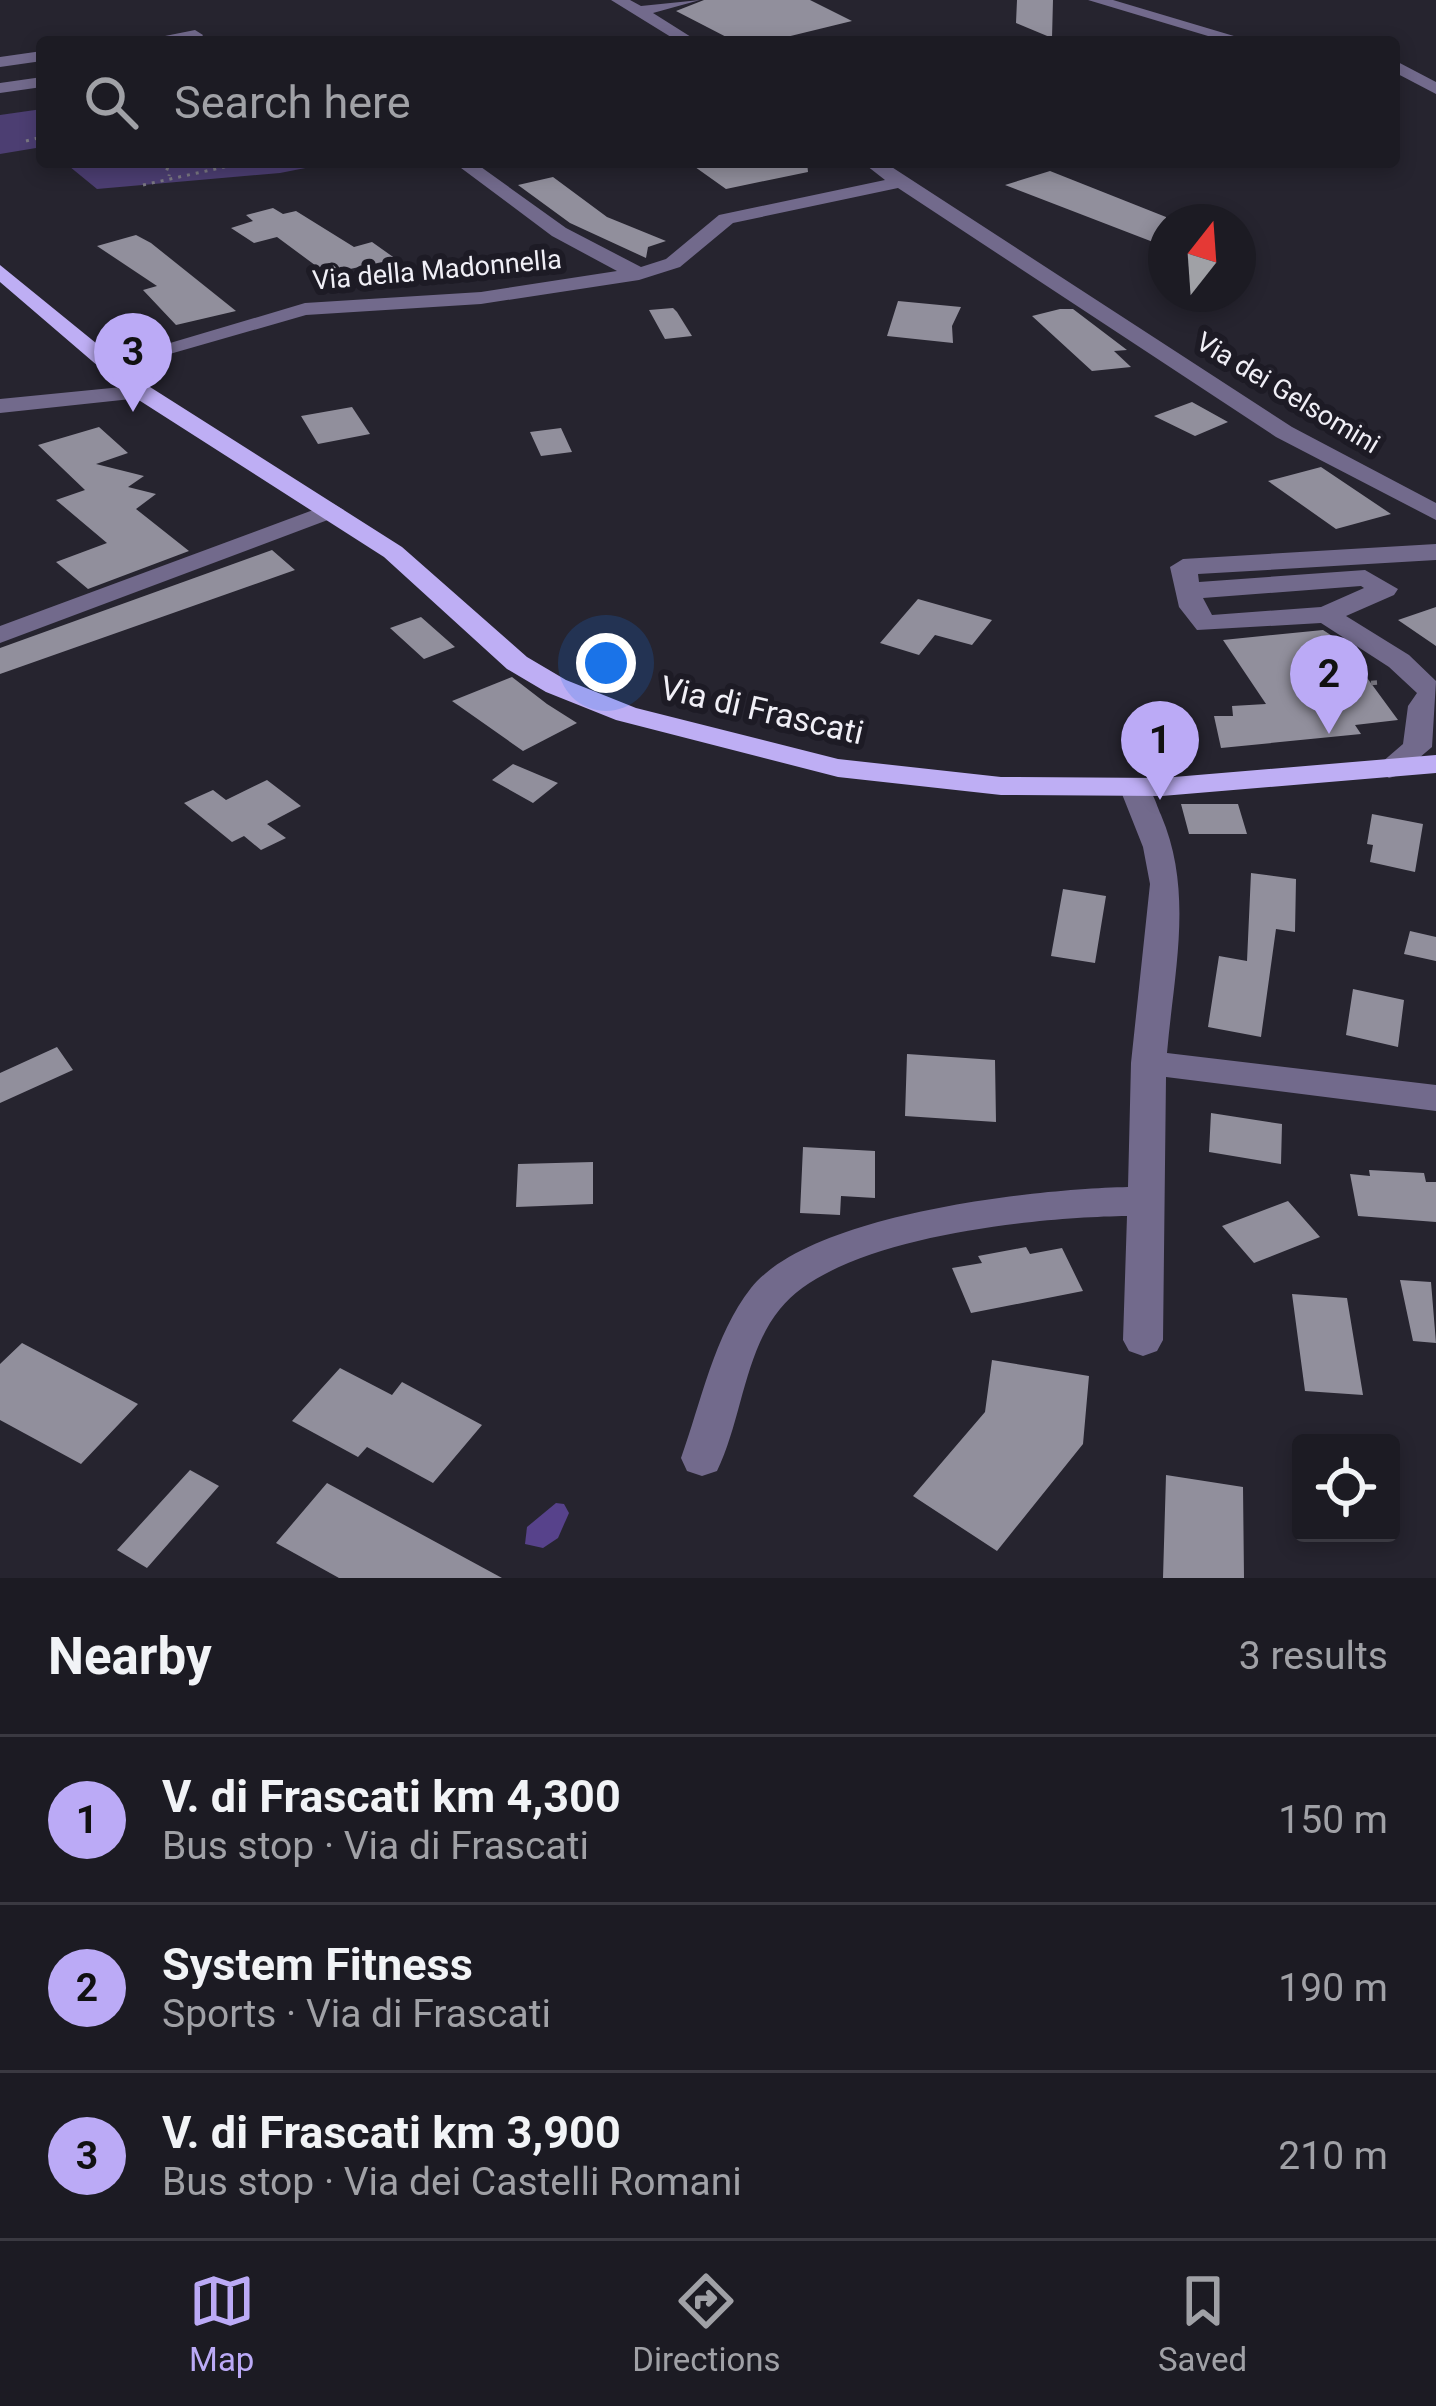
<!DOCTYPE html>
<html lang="en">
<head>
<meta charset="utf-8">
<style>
  :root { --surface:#1c1b23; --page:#292830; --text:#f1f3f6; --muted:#a0a1a6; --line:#3a3941; --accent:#bbaaf6 }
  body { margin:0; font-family:Roboto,sans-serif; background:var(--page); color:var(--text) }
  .controls { position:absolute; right:36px; bottom:36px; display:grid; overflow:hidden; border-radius:12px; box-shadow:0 6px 18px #0003 }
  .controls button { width:108px; height:108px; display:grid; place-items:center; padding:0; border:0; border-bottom:3px solid var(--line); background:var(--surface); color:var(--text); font:60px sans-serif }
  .compass { position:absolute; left:1148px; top:204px; width:108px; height:108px; border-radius:50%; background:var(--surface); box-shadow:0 6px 18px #0003; rotate:17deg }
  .you { position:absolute; left:606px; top:663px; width:42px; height:42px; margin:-30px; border:9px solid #fff; border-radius:50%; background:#1a73e8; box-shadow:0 0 0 18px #1a73e833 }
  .badge { display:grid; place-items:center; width:78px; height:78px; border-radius:50%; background:var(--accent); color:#111; font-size:39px; font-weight:700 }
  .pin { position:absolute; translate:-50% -99px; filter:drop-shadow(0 3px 6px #0008) }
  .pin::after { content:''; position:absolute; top:63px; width:42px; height:36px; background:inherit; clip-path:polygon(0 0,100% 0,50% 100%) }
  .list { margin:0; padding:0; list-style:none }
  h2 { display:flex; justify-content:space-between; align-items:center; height:156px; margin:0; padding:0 48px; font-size:51px }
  h2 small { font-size:39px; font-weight:400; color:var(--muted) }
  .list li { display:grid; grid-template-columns:78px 1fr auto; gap:36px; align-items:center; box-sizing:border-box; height:168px; padding:0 48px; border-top:3px solid var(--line) }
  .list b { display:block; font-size:45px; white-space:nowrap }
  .list p { margin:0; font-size:39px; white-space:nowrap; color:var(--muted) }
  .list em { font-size:39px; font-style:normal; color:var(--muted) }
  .icon { flex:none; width:66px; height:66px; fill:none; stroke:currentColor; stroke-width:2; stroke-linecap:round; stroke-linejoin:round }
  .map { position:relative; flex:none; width:1436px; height:1578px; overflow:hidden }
  .search { position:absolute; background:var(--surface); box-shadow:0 6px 18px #0003; left:36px; right:36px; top:36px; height:132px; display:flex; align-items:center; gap:30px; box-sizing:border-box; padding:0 42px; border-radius:12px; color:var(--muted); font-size:45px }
  .sheet { height:660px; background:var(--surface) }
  nav { display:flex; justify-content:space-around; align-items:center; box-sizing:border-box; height:168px; border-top:3px solid var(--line); background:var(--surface); font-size:33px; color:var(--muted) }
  nav a { display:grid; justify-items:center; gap:6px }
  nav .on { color:var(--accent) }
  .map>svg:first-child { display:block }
  .green { fill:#4c3e72 }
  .water { fill:#57428b }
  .building { fill:#918f9c }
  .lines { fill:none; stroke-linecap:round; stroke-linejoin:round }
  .path-far1 { stroke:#7b7983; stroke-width:3; stroke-dasharray:3 6; stroke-linecap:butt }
  .path { stroke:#7b7983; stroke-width:4.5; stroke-dasharray:6 9; stroke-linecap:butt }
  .minor { fill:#726a8c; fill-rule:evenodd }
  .major { fill:#beaef4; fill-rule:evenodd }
  .labels { text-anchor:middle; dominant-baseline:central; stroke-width:12; stroke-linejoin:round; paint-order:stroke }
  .far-street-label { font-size:27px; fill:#f0eff6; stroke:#1d1b25 }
  .street-label { font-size:33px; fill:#f0eff6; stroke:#1d1b25 }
</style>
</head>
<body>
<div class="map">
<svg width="1436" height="1578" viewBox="0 0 1436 1578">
  <rect width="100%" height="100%" fill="#26242f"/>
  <path class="green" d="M42 109V147L0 154V115Z
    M64 162H336L280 173 97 189Z"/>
  <path class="water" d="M556 1503 564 1504 569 1513 558 1538 543 1548 525 1544 527 1527Z"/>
  <path class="building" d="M704 0H810L852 21 766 42H736L676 11Z
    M1017 0H1053L1052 38 1016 23Z
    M688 162H807L808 172 726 189Z
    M1050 171 1166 217V247L1005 185Z
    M553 177 607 217 666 241 648 247 646 258 570 223 518 185Z
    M273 208 283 214 296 211 354 247 372 242 396 259 327 274 277 237 254 243 231 228 253 221 246 215Z
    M136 235 151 243 236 311 176 325 143 290 157 286 97 246Z
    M898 301 961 307 952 326 953 343 887 336Z
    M673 308 677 312 692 336 665 339 649 310Z
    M1060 309H1073L1127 350 1114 351 1131 367 1092 371 1032 316Z
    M1192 402 1228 422 1195 436 1154 416Z
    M352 407 370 434 318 444 301 416Z
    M99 427 128 453 96 464 144 476 128 487 156 494 136 509 189 551 88 589 56 562 107 543 56 500 85 490 38 445Z
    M561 428 572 452 541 456 530 432Z
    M1321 467 1391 514 1336 529 1268 481Z
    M272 550 295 570 0 674V648Z
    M918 599 992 620 972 645 935 635 919 655 880 643Z
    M1436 607V646L1398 620Z
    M421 617 455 647 424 659 390 628Z
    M1323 630 1340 641 1398 720 1355 725 1361 734 1221 748 1214 716H1233L1232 706 1266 704 1223 640Z
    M512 677 547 704 577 723 523 751 452 701Z
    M513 764 558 783 533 803 492 780Z
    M267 780 301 806 267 824 286 838 261 850 244 836 232 842 184 803 213 790 226 800Z
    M1181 804H1238L1247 834H1189Z
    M1372 814 1423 824 1415 872 1370 862 1373 845 1367 844Z
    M1251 873 1296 879 1295 932 1276 929 1261 1037 1208 1027 1219 956 1247 961Z
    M1063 889 1106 896 1095 963 1051 956Z
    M1410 931 1436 937V961L1404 954Z
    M1353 989 1404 1000 1398 1047 1346 1035Z
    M57 1047 73 1070 0 1103V1073Z
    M907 1054 995 1060 996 1122 905 1116Z
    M1211 1113 1282 1124 1281 1164 1209 1152Z
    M803 1147 875 1151V1198L841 1196 840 1215 800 1213Z
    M593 1162V1204L516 1207 518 1164Z
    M1369 1170 1424 1173 1426 1182H1436V1222L1358 1216 1350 1174 1370 1176Z
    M1288 1201 1320 1237 1254 1263 1222 1226Z
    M1026 1247 1030 1254 1062 1248 1083 1291 971 1313 952 1268 982 1263 978 1256Z
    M1400 1280 1431 1282 1436 1343 1413 1341Z
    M1292 1294 1347 1298 1363 1395 1305 1391Z
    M22 1343 138 1404 81 1464 0 1420V1364Z
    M992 1360 1089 1376 1083 1444 997 1551 913 1496 985 1412Z
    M340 1368 392 1395 402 1382 482 1425 433 1483 367 1447 358 1457 292 1421Z
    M190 1470 219 1486 147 1568 117 1550Z
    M1166 1475 1243 1487 1244 1578H1163Z
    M327 1483 502 1578H339L276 1543Z"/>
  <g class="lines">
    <path class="path-far1" d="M26 141 42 137
      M149 162 170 170 169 176
      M143 185 247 162"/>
    <path class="path" d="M1371 683 1384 682"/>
    <path class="minor" d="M611 0H630L641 6 700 0 653 13 699 42H679Z
      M1088 0H1113L1254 42H1228Z
      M195 30 203 35 201 38 135 42Z
      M42 51V61L0 67V57Z
      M1394 60 1436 82V94L1394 72Z
      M42 77V87L0 93V83Z
      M453 162H474L566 228 641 267 666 259 719 215 885 180 862 162H884L1292 427 1436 503V520L1276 437 898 188 733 223 680 267 639 280 481 304 306 315 107 372 96 365 305 303 481 292 617 271 552 236Z
      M142 385 150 387V397L0 413V399Z
      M332 503 344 510 341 515 0 643V626Z
      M1436 544V560L1198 574 1199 582 1365 570 1398 589 1394 595 1346 616 1409 655 1436 681 1432 747 1399 775 1389 778 1374 769 1403 744 1408 706 1417 693 1389 667 1321 623 1197 630 1179 607 1170 567 1183 559ZM1361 586 1364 588 1321 607 1212 615 1203 598Z
      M1135 780C1152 784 1154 799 1161 815 1194 892 1174 971 1167 1053L1436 1085V1111L1166 1077 1163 1340 1157 1351 1143 1356 1129 1351 1123 1340 1127 1216C1039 1217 838 1236 780 1309 744 1353 742 1420 717 1471L702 1476 687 1471 681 1458C701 1403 714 1335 751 1288 811 1213 1036 1189 1128 1187L1131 1063 1150 884 1143 847 1120 789Z"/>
    <path class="major" d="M0 265 150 387 402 547 527 657 566 680 636 708 838 759 1001 777 1162 778 1436 755V773L1162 796 1001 795 838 777 616 720 546 692 507 669 384 557 134 397 0 282Z"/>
  </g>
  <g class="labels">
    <g class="far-street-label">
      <text transform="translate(437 270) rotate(-5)">Via della Madonnella</text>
      <text transform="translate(1288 393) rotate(31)">Via dei Gelsomini</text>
    </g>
    <g class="street-label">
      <text transform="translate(762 710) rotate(13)">Via di Frascati</text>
    </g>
  </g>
</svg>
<div class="controls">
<button><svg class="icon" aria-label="locate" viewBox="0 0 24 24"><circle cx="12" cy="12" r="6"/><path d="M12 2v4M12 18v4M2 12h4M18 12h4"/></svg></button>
</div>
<svg class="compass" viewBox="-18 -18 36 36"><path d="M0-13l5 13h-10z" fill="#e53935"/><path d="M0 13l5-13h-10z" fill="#a0a1a6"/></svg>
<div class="you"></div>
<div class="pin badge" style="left:1160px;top:800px">1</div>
<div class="pin badge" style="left:1329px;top:734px">2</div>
<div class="pin badge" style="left:133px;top:412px">3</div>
<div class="search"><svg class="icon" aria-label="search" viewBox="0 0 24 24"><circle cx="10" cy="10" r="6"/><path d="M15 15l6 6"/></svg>Search here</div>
</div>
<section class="sheet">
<h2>Nearby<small>3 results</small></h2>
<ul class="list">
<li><span class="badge">1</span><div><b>V. di Frascati km 4,300</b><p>Bus stop · Via di Frascati</p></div><em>150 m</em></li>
<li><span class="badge">2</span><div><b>System Fitness</b><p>Sports · Via di Frascati</p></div><em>190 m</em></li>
<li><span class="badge">3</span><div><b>V. di Frascati km 3,900</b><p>Bus stop · Via dei Castelli Romani</p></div><em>210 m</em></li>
</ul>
</section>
<nav>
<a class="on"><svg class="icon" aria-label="map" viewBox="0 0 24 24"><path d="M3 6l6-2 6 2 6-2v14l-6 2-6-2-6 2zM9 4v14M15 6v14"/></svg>Map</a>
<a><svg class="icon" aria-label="directions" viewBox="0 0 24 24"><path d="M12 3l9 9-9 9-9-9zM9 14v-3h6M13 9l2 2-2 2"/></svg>Directions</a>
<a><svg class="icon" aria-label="saved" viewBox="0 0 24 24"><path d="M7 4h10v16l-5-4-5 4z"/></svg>Saved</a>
</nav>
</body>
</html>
